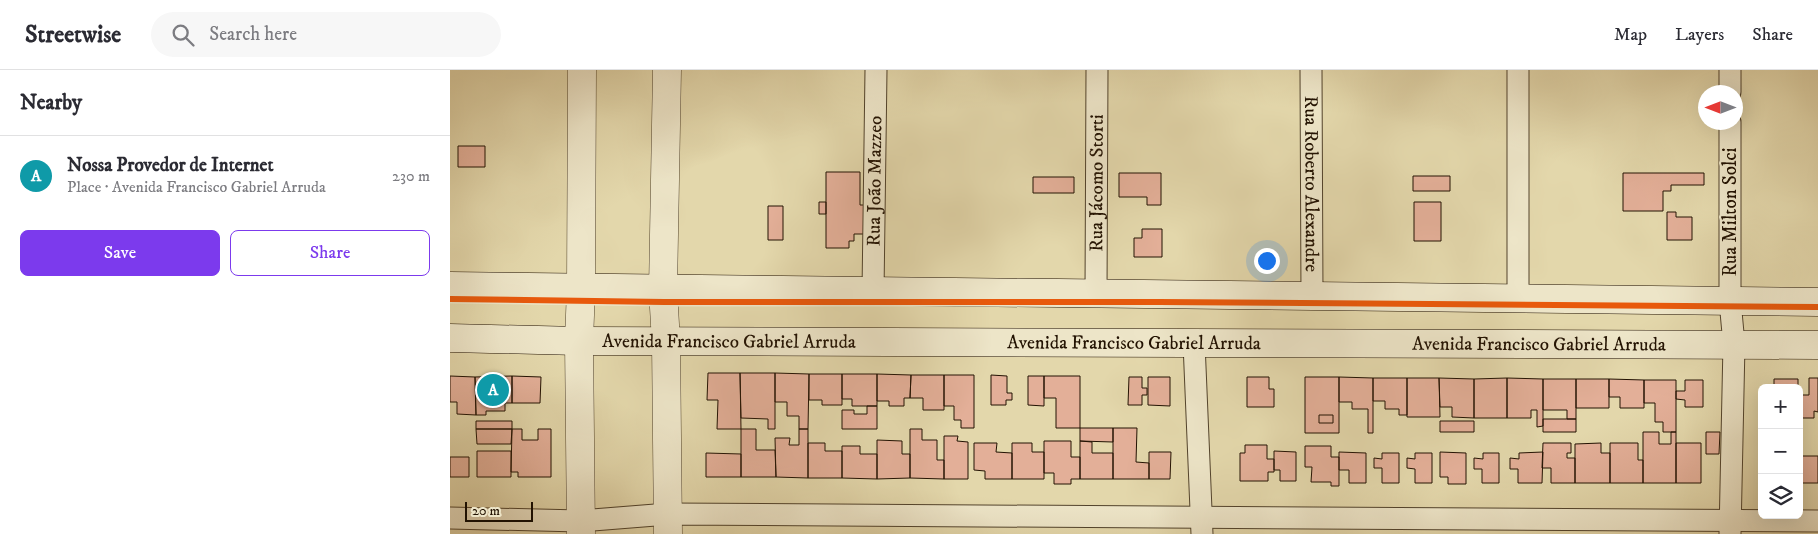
<!DOCTYPE html>
<html lang="en">
<head>
<meta charset="utf-8">
<style>
  :root { --surface:#fff; --page:#f7f7f7; --text:#2b2b33; --muted:#7c7c81; --line:#e1e1e2; --accent:#7c3aed }
  body { margin:0; font-family:"IM FELL DW Pica",serif; background:var(--page); color:var(--text) }
  .controls { position:absolute; right:15px; bottom:15px; display:grid; overflow:hidden; border-radius:8px; box-shadow:0 5px 20px #0002 }
  .controls button { width:45px; height:45px; display:grid; place-items:center; padding:0; border:0; border-bottom:1px solid var(--line); background:var(--surface); color:var(--text); font:25px sans-serif }
  .compass { position:absolute; left:1248px; top:15px; width:45px; height:45px; border-radius:50%; background:var(--surface); box-shadow:0 5px 20px #0002; rotate:270deg }
  .scale { position:absolute; left:15px; bottom:12px; width:68px; box-sizing:border-box; padding-left:5px; border:2px solid #221202; border-top:0; font-size:14px; line-height:18px; white-space:nowrap; color:#221202; -webkit-text-stroke:4px #ede5c8; paint-order:stroke }
  .you { position:absolute; left:816px; top:190px; width:18px; height:18px; margin:-12px; border:4px solid #fff; border-radius:50%; background:#1a73e8; box-shadow:0 0 0 8px #1a73e833 }
  .badge { display:grid; place-items:center; width:32px; height:32px; border-radius:50%; background:var(--accent); color:#fff; font-size:16px; font-weight:700 }
  .pin { position:absolute; translate:-50% -50%; border:2px solid #fff; box-shadow:0 1px 5px #0006 }
  .list { margin:0; padding:0; list-style:none }
  h2 { display:flex; justify-content:space-between; align-items:center; height:65px; margin:0; padding:0 20px; font-size:21px }
  h2 small { font-size:16px; font-weight:400; color:var(--muted) }
  .list li { display:grid; grid-template-columns:32px 1fr auto; gap:15px; align-items:center; box-sizing:border-box; height:80px; padding:0 20px; border-top:1px solid var(--line) }
  .list b { display:block; font-size:19px; white-space:nowrap }
  .list p { margin:0; font-size:16px; white-space:nowrap; color:var(--muted) }
  .list em { font-size:16px; font-style:normal; color:var(--muted) }
  .actions { display:flex; gap:10px; padding:15px 20px }
  .actions a { flex:1; padding:11px 0; border:1px solid var(--accent); border-radius:8px; text-align:center; font-size:18px; color:var(--accent) }
  .actions .main { background:var(--accent); color:#fff }
  .icon { flex:none; width:28px; height:28px; fill:none; stroke:currentColor; stroke-width:2; stroke-linecap:round; stroke-linejoin:round }
  .map { position:relative; flex:none; width:1368px; height:464px; overflow:hidden }
  header { display:flex; align-items:center; gap:30px; box-sizing:border-box; height:70px; padding:0 25px; background:var(--surface); border-bottom:1px solid var(--line) }
  header strong { font-size:24px }
  nav { display:flex; gap:28px; margin-inline-start:auto; font-size:18px }
  .search { width:350px; height:45px; background:var(--page); display:flex; align-items:center; gap:12px; box-sizing:border-box; padding:0 18px; border-radius:28px; color:var(--muted); font-size:19px }
  main { display:flex }
  aside { flex:1; background:var(--surface) }
  .map>svg:first-child { display:block }
  .building { fill:#e3af98; stroke:#221202 }
  .lines { fill:none; stroke-linecap:round; stroke-linejoin:round }
  .minor-casing { stroke:#52432c; stroke-width:23 }
  .tertiary-casing { stroke:#52432c; stroke-width:29 }
  .secondary-casing { stroke:#221202; stroke-width:29 }
  .minor { stroke:#ede5c8; stroke-width:21 }
  .tertiary { stroke:#ede5c8; stroke-width:28 }
  .secondary { stroke:#ede5c8; stroke-width:28 }
  .cycleway-casing { stroke:#ede5c8; stroke-width:9 }
  .cycleway { stroke:#e8590c; stroke-width:6 }
  .labels { text-anchor:middle; dominant-baseline:central; stroke-width:4; stroke-linejoin:round; paint-order:stroke }
  .street-label { font-size:19px; fill:#221202; stroke:#ede5c8 }
</style>
</head>
<body>
<header>
<strong>Streetwise</strong>
<div class="search"><svg class="icon" aria-label="search" viewBox="0 0 24 24"><circle cx="10" cy="10" r="6"/><path d="M15 15l6 6"/></svg>Search here</div>
<nav><a>Map</a><a>Layers</a><a>Share</a></nav>
</header>
<main>
<aside>
<h2>Nearby<small></small></h2>
<ul class="list">
<li><span class="badge" style="background:#0f9aa8">A</span><div><b>Nossa Provedor de Internet</b><p>Place · Avenida Francisco Gabriel Arruda</p></div><em>230 m</em></li>
</ul>
<div class="actions"><a class="main">Save</a><a>Share</a></div>
</aside>
<div class="map">
<svg width="1368" height="464" viewBox="0 0 1368 464">
  <rect width="100%" height="100%" fill="#e3d7ab"/>
  <filter id="stains"><feTurbulence type="fractalNoise" baseFrequency=".004" numOctaves="4"/><feColorMatrix values="0 0 0 0 .2 0 0 0 0 .09 0 0 0 0 .02 0 0 0 .5 -.17"/></filter>
  <radialGradient id="worn" r=".72"><stop offset=".6" stop-color="#630" stop-opacity="0"/><stop offset="1" stop-color="#630" stop-opacity=".3"/></radialGradient>
  <path class="building" d="M8 76H35V97H8Z
    M376 102H410V135H417V164H404V171H399V178H376Z
    M669 103H711V135H697V127H669Z
    M1173 103H1254V115H1221V121H1213V141H1173Z
    M963 106H1000V121H963Z
    M583 107H624V123H583Z
    M369 132H376V144H369Z
    M964 132H991V171H964Z
    M318 136H333V170H318Z
    M1217 142H1226V147H1242V170H1217Z
    M692 159H712V187H684V168H692Z
    M258 303H290L291 359H267L268 330H257Z
    M290 303H325V359H318V349L291 348Z
    M325 303 359 304 358 359H349V346H337V332H325Z
    M359 304H392V335H372V330H359Z
    M392 304H427V336H402V329H392Z
    M427 304 461 305 460 328H454V336H439V331H427Z
    M461 305H494V340H473V328H460Z
    M494 305H524V358H511V350H504V336H494Z
    M541 305 557 306V323H562V330H556V335H541Z
    M0 306 25 307 26 345 7 344V332H0Z
    M62 306 91 307 90 333H62Z
    M62 306V333H55V341H36V345H26L25 307Z
    M578 306H594V336L578 335Z
    M594 306H630V358H606V328H594Z
    M679 307H692V318H697V325H692V335H678Z
    M698 307H720V336L698 335Z
    M797 307H819V319H824V337H797Z
    M855 307H889V363H855Z
    M889 307 923 308V363H918V339H902V332H889Z
    M923 308H957V345H949V339H935V331H923Z
    M957 308H989L990 347H957Z
    M989 308 1024 309V348L1002 347V337H990Z
    M1057 308 1093 309V356L1087 357V340H1081V348H1057Z
    M1057 308V348H1024V309Z
    M1359 308H1368V342L1364 341V348H1349V325H1359Z
    M1093 309H1126V349H1117V340H1093Z
    M1126 309H1159V338H1126Z
    M1159 309 1194 310V338H1170V327H1159Z
    M1324 309H1348V318H1324Z
    M1194 310H1226V362H1213V352H1205V333H1194Z
    M1235 310H1253V337H1235V330L1226 329V321H1235Z
    M417 336H427V359H392V340H404V344H417Z
    M869 345H883V353H869Z
    M1093 349H1126V362H1093Z
    M26 351H62V359H26Z
    M990 351H1024V362H990Z
    M630 358H663V372L630 371Z
    M663 358H687L686 392 699 393V409H663Z
    M26 359H62L61 374H27Z
    M62 359H72V370H88V359H101V407H68V402H61Z
    M291 359H306V380H325L326 407H291Z
    M349 359H358V408L326 407 325 368H340L339 375H349Z
    M460 359H472V370H487V390H494V409L460 408Z
    M1193 362H1209V374H1221V362H1226V413H1193Z
    M1256 362H1270L1269 384H1256Z
    M494 366H508L507 371 518 372V409H494Z
    M427 370 452 371V384H460V408L427 409Z
    M594 371H621V387H630V409H621V414H604V403H594Z
    M630 371 642 372V383H663V409H630Z
    M358 373H375V381H392V408H358Z
    M524 373H547L546 382 562 383V409H535V401L524 400Z
    M562 373H582V382H594V409H562Z
    M1093 373H1121V383H1117V388H1125V413H1101V398H1092Z
    M1151 373V383H1160V413H1125V374Z
    M1160 373H1188V390H1193V413H1160Z
    M1226 373H1251V413H1226Z
    M795 375H817V389H824V402H818V411H790V383H795Z
    M392 376H410V384H427V409L392 408Z
    M855 376H881V387H889V416H881V412H861L862 397H855Z
    M27 381H61V407H27Z
    M824 381 846 382V411H830V400H824Z
    M699 382H721L720 409H699Z
    M889 382 916 383V413H899V400H889Z
    M990 382 1016 383V414H998V407H990Z
    M1093 382 1092 413H1068V399H1060V388L1069 389V383Z
    M256 383 291 384V407H256Z
    M932 383H949V413H932V398H924V388L932 389Z
    M965 383H982V413H965V399L957 398V388L965 389Z
    M1033 383H1049V413H1032V399H1024V388L1033 389Z
    M1349 386H1368V413H1349Z
    M0 387H19V407H0Z"/>
  <g class="lines">
    <g class="minor-casing">
      <g id="minor">
        <path id="s1" d="M861 0 862 227"/>
        <path d="M1068 0V229"/>
        <path d="M1280 22V0"/>
        <path id="s2" d="M423 222 426 0"/>
        <path id="s3" d="M646 224 647 0"/>
        <path d="M744 273 752 464"/>
        <path d="M0 448 130 451 218 444 1368 451"/>
        <path d="M1280 464 1284 274 1280 231V52"/>
      </g>
    </g>
    <g class="tertiary-casing">
      <path id="tertiary" d="M217 0 213 220 216 272 218 464
        M131 464 129 271 131 219 132 0"/>
    </g>
    <g class="secondary-casing">
      <g id="secondary">
        <path d="M0 216 1368 232"/>
        <path id="s4" d="M0 268 129 271 1368 275"/>
      </g>
    </g>
    <use href="#minor" class="minor"/>
    <use href="#tertiary" class="tertiary"/>
    <use href="#secondary" class="secondary"/>
    <g class="cycleway-casing">
      <path id="cycleway" d="M0 229 214 232H709L1368 237"/>
    </g>
    <use href="#cycleway" class="cycleway"/>
  </g>
  <g class="labels">
    <g class="street-label">
      <text stroke="none"><textPath href="#s2" startOffset="111">Rua João Mazzeo</textPath></text>
      <text stroke="none"><textPath href="#s3" startOffset="111">Rua Jácomo Storti</textPath></text>
      <text stroke="none"><textPath href="#s1" startOffset="114">Rua Roberto Alexandre</textPath></text>
      <text transform="translate(1280 142) rotate(-90)">Rua Milton Solci</text>
      <text stroke="none"><textPath href="#s4" startOffset="279">Avenida Francisco Gabriel Arruda</textPath></text>
      <text stroke="none"><textPath href="#s4" startOffset="684">Avenida Francisco Gabriel Arruda</textPath></text>
      <text stroke="none"><textPath href="#s4" startOffset="1089">Avenida Francisco Gabriel Arruda</textPath></text>
    </g>
  </g>
  <rect width="100%" height="100%" filter="url(#stains)"/>
  <rect width="100%" height="100%" fill="url(#worn)"/>
</svg>
<div class="controls">
<button>+</button>
<button>−</button>
<button><svg class="icon" aria-label="layers" viewBox="0 0 24 24"><path d="M12 4l9 5-9 5-9-5zM3 14l9 5 9-5"/></svg></button>
</div>
<svg class="compass" viewBox="-18 -18 36 36"><path d="M0-13l5 13h-10z" fill="#e53935"/><path d="M0 13l5-13h-10z" fill="#7c7c81"/></svg>
<div class="scale">20 m</div>
<div class="you"></div>
<div class="pin badge" style="left:43px;top:320px;background:#0f9aa8">A</div>
</div>
</main>
</body>
</html>
